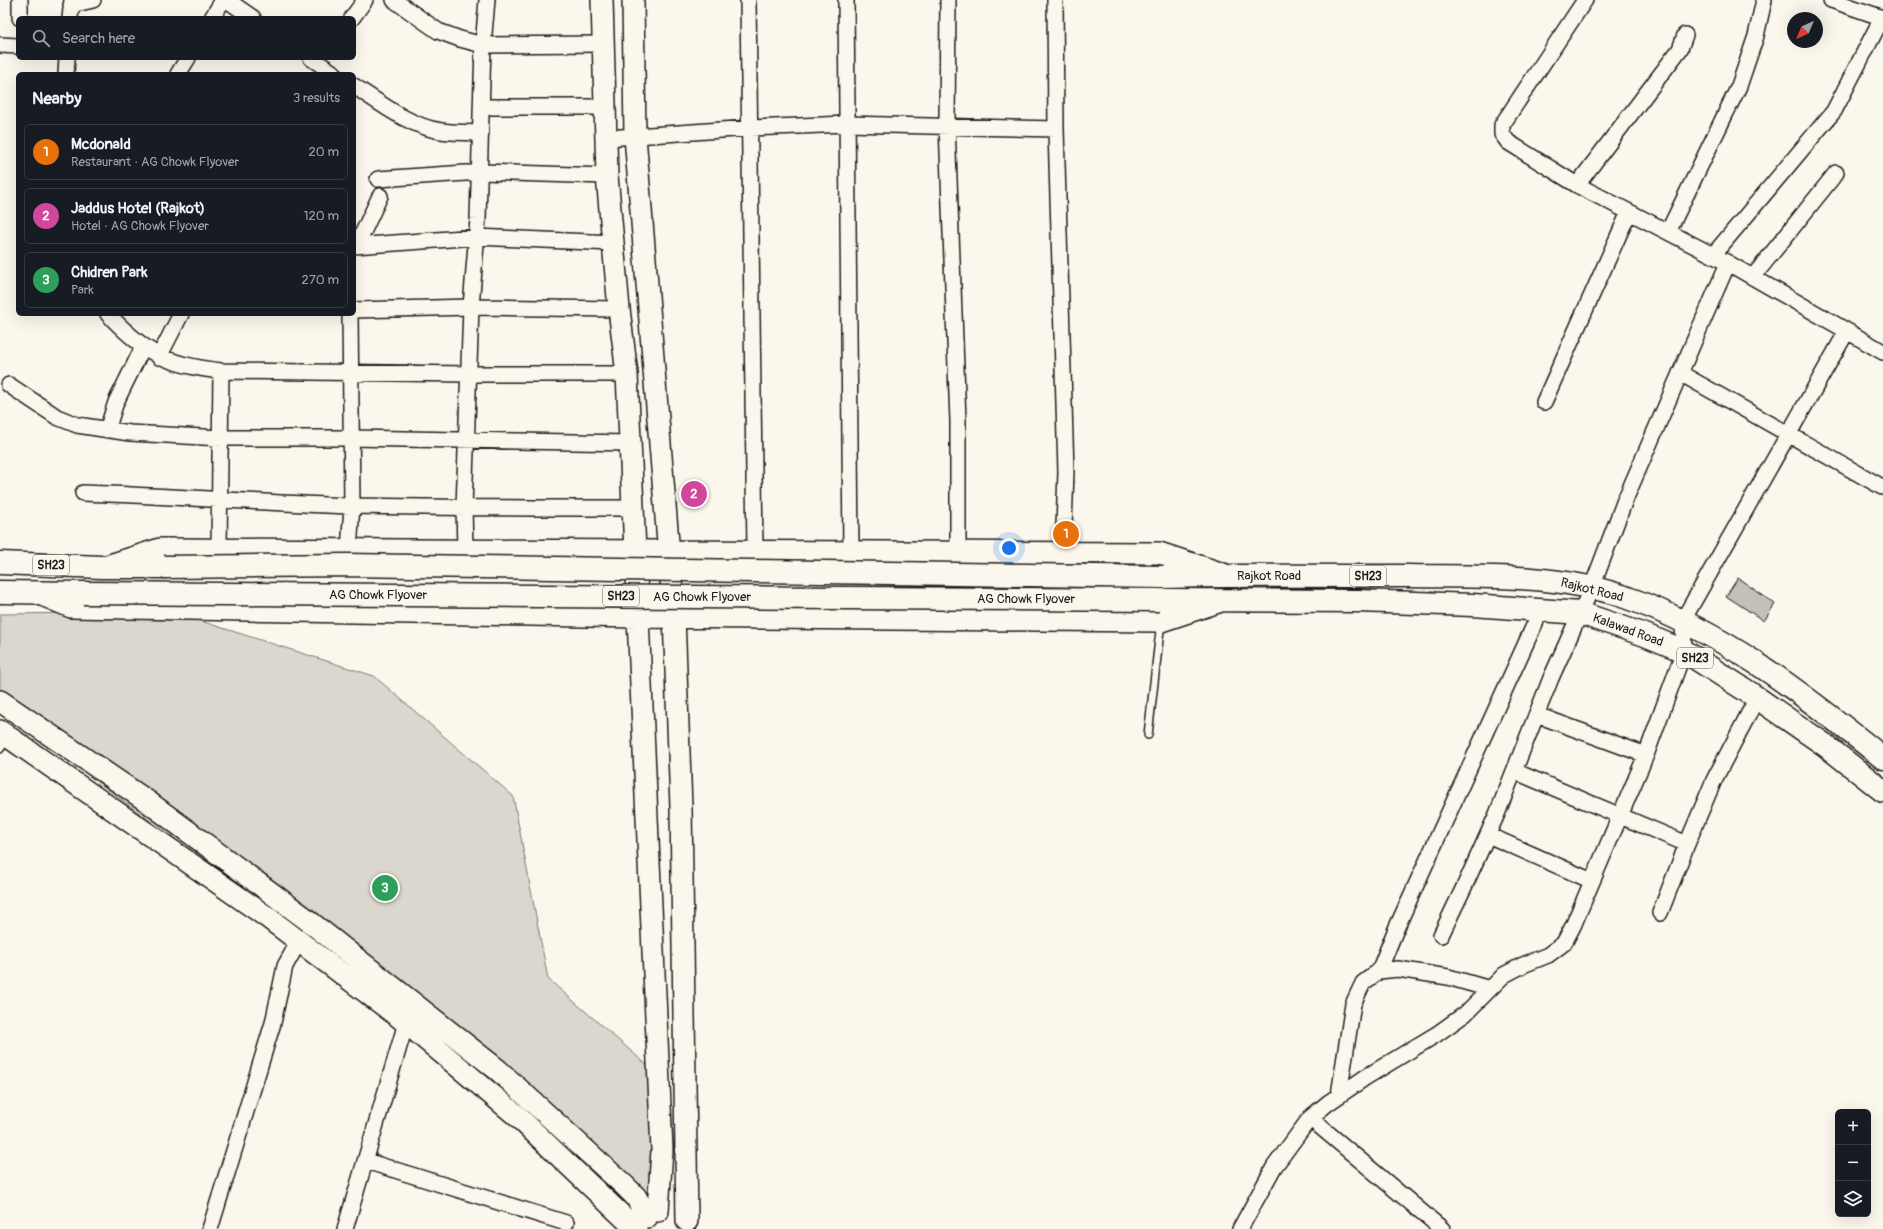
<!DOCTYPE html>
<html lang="en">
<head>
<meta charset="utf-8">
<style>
  :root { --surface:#171b24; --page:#242831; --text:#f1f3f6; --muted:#9ea1a6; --line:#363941; --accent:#d1495b }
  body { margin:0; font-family:Pangolin,sans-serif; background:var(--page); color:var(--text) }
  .controls { position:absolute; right:12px; bottom:12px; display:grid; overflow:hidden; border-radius:6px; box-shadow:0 4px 16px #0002 }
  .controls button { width:36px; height:36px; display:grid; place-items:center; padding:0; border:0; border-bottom:1px solid var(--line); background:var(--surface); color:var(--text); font:20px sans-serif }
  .compass { position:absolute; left:1787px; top:12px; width:36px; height:36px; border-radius:50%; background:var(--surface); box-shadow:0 4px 16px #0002; rotate:224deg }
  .you { position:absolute; left:1009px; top:548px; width:14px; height:14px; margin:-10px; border:3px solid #fff; border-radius:50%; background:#1a73e8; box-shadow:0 0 0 6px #1a73e833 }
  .badge { display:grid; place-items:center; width:26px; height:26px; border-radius:50%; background:var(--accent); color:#fff; font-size:13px; font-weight:700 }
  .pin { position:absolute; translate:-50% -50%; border:2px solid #fff; box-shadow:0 1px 4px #0006 }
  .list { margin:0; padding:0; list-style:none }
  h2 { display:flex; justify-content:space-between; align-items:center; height:52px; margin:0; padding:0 16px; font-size:17px }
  h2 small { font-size:13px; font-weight:400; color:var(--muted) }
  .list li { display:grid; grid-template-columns:26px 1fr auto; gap:12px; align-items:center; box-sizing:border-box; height:56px; margin:0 8px 8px; padding:0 8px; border:1px solid var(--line); border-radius:6px }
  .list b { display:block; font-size:15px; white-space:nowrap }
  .list p { margin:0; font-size:13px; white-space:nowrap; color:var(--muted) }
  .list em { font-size:13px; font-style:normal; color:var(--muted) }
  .icon { flex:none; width:22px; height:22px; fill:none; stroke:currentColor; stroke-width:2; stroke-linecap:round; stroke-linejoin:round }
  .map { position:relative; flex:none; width:1883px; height:1229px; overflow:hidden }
  .search { position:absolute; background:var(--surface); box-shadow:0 4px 16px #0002; left:16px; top:16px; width:340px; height:44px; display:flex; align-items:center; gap:10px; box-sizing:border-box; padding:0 14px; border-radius:6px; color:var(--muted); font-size:15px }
  .panel { position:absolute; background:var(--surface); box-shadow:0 4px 16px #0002; left:16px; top:72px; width:340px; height:244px; border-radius:6px }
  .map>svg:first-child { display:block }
  .green { fill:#dad7ce; stroke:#7b7a75 }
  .building { fill:#c3c0b8; stroke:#1c1c1c }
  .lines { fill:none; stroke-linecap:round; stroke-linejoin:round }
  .lane-casing { stroke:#1c1c1c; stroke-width:10 }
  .street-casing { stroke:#1c1c1c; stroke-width:18 }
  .secondary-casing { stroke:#1c1c1c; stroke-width:24 }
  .primary-casing { stroke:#1c1c1c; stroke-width:25 }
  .lane { stroke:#fbf7ec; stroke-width:7 }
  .street { stroke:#fbf7ec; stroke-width:15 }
  .secondary { stroke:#fbf7ec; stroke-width:21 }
  .primary { stroke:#fbf7ec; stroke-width:22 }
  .primary-bridge-casing { stroke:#1c1c1c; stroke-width:25; stroke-linecap:butt }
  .primary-bridge { stroke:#fbf7ec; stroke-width:22 }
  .labels { text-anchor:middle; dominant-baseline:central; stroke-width:3; stroke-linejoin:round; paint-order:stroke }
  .shield { fill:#fbf7ec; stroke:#5f5e5a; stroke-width:1 }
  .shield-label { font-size:12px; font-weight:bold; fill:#1c1c1c }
  .street-label { font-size:13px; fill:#1c1c1c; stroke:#fbf7ec }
</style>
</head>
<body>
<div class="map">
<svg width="1883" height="1229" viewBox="0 0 1883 1229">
  <rect width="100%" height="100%" fill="#fbf7ec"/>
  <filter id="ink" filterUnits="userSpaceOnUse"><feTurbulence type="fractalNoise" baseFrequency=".025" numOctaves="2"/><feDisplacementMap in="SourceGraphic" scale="8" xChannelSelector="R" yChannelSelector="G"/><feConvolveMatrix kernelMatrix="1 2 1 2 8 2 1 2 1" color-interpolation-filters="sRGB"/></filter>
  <g filter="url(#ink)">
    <path class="green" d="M172 612 374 676 513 796 548 979 654 1071 653 1197 0 709V614Z"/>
    <path class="building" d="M1738 578 1775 604 1764 621 1726 596Z"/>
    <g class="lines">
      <g class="lane-casing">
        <path id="lane" d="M1148 735 1161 622
          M0 749 8 738"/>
      </g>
      <g class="street-casing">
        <path id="street" d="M227 0 253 18
          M394 0 438 31 460 39 483 45 604 44
          M748 0 755 552
          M846 0 851 552
          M948 0 947 125 958 421V553
          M1055 0 1056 129
          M1585 0 1502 125V134L1508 142 1577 185 1668 232
          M1831 0 1883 18
          M71 5 93 0
          M20 18V0
          M70 18 72 0
          M212 18 223 0
          M352 18 365 0
          M0 45 18 46
          M311 58 335 74
          M66 74 67 58
          M178 74 188 58
          M354 86C380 103 409 126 441 131 454 133 468 132 481 133
          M482 107H606
          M607 138 750 128 846 124 1056 129 1066 472 1063 553
          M378 179 480 172 607 176
          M1577 185 1680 49 1685 35
          M357 245 380 196
          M354 246 477 237 614 243
          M1714 254 1834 111 1882 18
          M1728 263 1668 232 1739 86 1756 36 1764 0
          M1753 277 1836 173
          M354 310 471 307 619 309
          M108 314C146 354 167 365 221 371L469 374H627
          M159 357 181 314
          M1680 373 1882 487
          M9 385 57 417 77 425 130 433 221 438H350L631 443
          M1544 402 1629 212
          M107 430 116 402 143 347
          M83 493C173 496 262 503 352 506 446 508 540 508 634 508
          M219 549 221 371
          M349 550 352 506 350 314
          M465 550 464 508 471 307 478 219 483 45 487 0
          M1537 715 1646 755
          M1514 771 1687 844
          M1488 835 1592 881
          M1660 913 1687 844 1714 780 1757 698
          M1441 935 1465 885 1497 814 1551 678 1592 587 1625 500 1728 263 1847 331
          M1379 971 1396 929 1541 610
          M1339 1095 1353 1004 1363 983 1379 971 1398 969 1448 977 1490 989
          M1310 1118 1442 1229
          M366 1161 566 1223
          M210 1229 273 1023 285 966 299 941
          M345 1229 406 1023
          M1240 1229 1274 1167 1310 1118 1328 1103 1366 1077 1437 1034 1465 1014 1504 975 1523 965 1548 955 1564 943 1573 926 1646 755 1684 651 1683 620 1847 331 1883 352"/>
      </g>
      <g class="secondary-casing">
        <path id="secondary" d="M602 0 607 176 619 309 627 374 662 1150 658 1211
          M633 0 635 136 674 616 681 807 687 1221
          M110 565 160 549 1159 553 1223 574
          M37 593 71 607 638 617 1161 621 1218 602
          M0 701 147 801 305 918 498 1070 625 1186 636 1197 647 1217
          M0 731 267 917 399 1017 516 1115 636 1229"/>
      </g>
      <g class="primary-casing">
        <path id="primary" d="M0 563 102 567H164
          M1163 577C1244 575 1326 576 1407 576 1478 577 1553 573 1622 596 1722 630 1802 693 1883 758
          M0 592 83 593
          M1159 600 1358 601 1473 605 1580 613 1645 635 1684 651 1750 693 1825 745 1883 791"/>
      </g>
      <use href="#lane" class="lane"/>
      <use href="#street" class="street"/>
      <use href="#secondary" class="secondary"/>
      <use href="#primary" class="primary"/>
      <g class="primary-bridge-casing">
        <path id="primary-bridge" d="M164 567 347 565 1163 577
          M83 593 1159 600"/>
      </g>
      <use href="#primary-bridge" class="primary-bridge"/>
    </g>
  </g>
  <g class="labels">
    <g class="shield">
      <rect x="33" y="555" width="36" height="20" rx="3"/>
      <rect x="1350" y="566" width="36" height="20" rx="3"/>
      <rect x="603" y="586" width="36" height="20" rx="3"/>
      <rect x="1677" y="648" width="36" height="20" rx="3"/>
    </g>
    <g class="shield-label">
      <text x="51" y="565">SH23</text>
      <text x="1368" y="576">SH23</text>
      <text x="621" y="596">SH23</text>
      <text x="1695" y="658">SH23</text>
    </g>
    <g class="street-label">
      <text x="1269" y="576">Rajkot Road</text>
      <text transform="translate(1592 590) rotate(14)">Rajkot Road</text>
      <text x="378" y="595">AG Chowk Flyover</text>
      <text x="702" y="597">AG Chowk Flyover</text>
      <text x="1026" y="599">AG Chowk Flyover</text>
      <text transform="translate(1628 630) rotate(20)">Kalawad Road</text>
    </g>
  </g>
</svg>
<div class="controls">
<button>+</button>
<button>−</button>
<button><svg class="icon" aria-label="layers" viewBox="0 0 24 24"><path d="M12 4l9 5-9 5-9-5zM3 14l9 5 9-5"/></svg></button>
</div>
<svg class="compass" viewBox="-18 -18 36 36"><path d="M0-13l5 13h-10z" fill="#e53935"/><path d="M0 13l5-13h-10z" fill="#9ea1a6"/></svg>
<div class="you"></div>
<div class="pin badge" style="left:1066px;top:534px;background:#e8710a">1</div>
<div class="pin badge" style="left:694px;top:494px;background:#d1479c">2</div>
<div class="pin badge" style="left:385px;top:888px;background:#2e9e5b">3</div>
<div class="search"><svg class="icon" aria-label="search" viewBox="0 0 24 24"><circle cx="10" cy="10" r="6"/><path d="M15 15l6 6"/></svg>Search here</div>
<section class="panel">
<h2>Nearby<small>3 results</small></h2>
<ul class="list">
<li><span class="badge" style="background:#e8710a">1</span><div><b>Mcdonald</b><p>Restaurant · AG Chowk Flyover</p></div><em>20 m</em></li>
<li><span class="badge" style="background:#d1479c">2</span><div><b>Jaddus Hotel (Rajkot)</b><p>Hotel · AG Chowk Flyover</p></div><em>120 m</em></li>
<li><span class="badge" style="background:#2e9e5b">3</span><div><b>Chidren Park</b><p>Park</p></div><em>270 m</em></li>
</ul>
</section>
</div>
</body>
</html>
